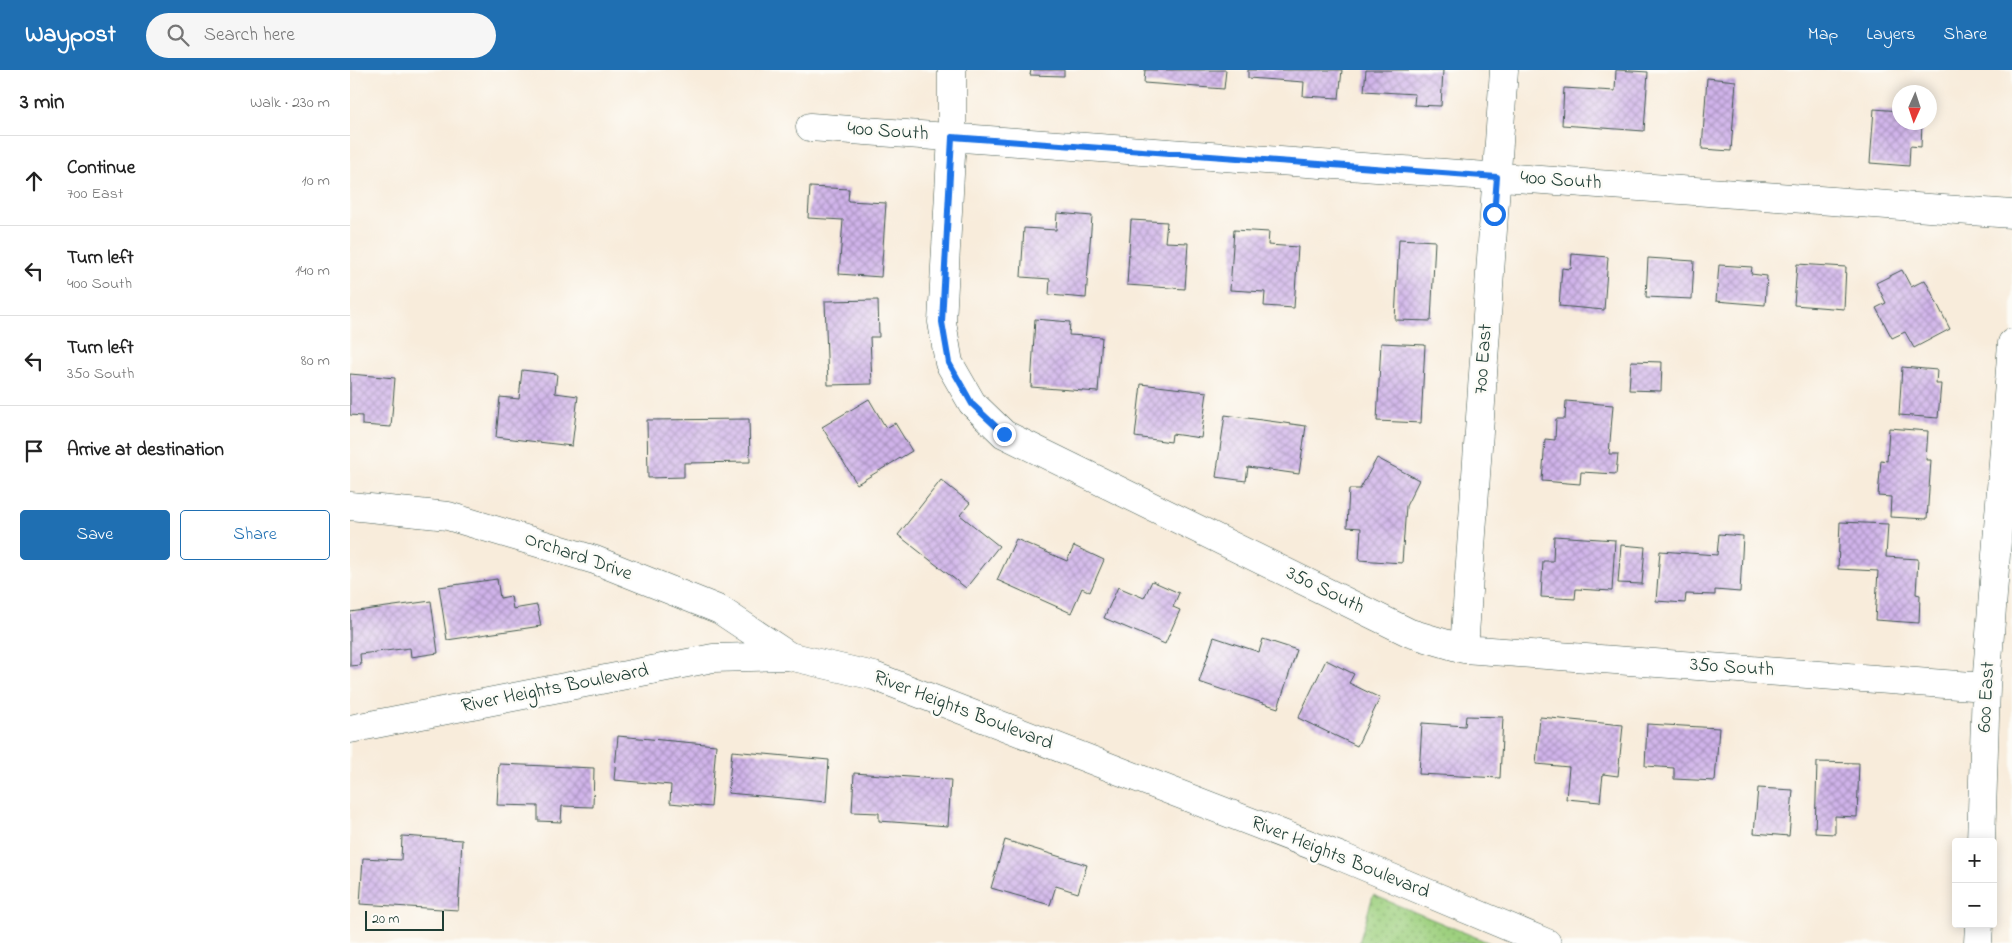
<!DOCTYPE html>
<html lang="en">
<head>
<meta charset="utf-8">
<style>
  :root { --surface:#fff; --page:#f6f6f6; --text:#222; --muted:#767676; --line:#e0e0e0; --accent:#1f6fb2 }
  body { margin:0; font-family:"Indie Flower",sans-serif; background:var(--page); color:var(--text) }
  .controls { position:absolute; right:15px; bottom:15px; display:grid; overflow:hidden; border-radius:5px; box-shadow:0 2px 12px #0003 }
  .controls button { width:45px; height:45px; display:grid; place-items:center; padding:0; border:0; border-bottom:1px solid var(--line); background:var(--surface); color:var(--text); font:25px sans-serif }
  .compass { position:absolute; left:1542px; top:15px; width:45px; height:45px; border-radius:50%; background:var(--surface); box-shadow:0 2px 12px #0003; rotate:183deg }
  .scale { position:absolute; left:15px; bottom:12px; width:79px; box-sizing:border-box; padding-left:5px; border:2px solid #1f3d34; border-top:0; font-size:14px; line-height:18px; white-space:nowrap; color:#1f3d34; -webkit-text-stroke:4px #fdfcf7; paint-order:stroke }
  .stop { position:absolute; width:15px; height:15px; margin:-11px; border:4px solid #1a73e8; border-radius:50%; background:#fff }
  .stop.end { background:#1a73e8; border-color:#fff; box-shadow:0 1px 5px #0008 }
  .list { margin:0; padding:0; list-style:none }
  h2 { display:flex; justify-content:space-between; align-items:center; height:65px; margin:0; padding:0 20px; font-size:21px }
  h2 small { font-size:16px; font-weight:400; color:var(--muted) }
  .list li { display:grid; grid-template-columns:32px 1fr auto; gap:15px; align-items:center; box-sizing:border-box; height:90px; padding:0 20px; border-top:1px solid var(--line) }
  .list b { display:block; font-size:19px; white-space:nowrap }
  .list p { margin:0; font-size:16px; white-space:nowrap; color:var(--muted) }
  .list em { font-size:16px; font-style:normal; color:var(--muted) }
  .actions { display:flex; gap:10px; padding:15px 20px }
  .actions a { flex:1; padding:11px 0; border:1px solid var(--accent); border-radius:5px; text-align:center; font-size:18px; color:var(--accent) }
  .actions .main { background:var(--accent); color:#fff }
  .icon { flex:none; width:28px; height:28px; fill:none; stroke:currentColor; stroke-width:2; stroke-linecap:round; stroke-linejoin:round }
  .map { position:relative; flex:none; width:1662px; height:873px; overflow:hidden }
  header { display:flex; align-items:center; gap:30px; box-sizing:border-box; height:70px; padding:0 25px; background:var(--accent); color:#fff }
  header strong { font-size:24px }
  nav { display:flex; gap:28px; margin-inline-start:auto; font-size:18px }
  .search { width:350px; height:45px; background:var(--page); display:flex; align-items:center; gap:12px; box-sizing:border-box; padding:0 18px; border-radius:28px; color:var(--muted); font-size:19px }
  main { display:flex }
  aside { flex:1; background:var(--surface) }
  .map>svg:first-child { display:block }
  .grass { fill:url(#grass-dots); stroke:#5e865a }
  .building { fill:url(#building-cross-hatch) }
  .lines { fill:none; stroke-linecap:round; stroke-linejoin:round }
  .minor-casing { stroke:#40574d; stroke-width:29 }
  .minor { stroke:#fff; stroke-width:28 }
  .route { stroke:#1a73e8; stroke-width:6 }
  .labels { text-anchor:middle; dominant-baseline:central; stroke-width:5; stroke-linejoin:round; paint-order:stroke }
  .street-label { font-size:20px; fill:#1f3d34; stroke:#fdfcf7 }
</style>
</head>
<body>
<header>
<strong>Waypost</strong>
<div class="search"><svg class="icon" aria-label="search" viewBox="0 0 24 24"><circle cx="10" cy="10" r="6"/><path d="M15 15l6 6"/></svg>Search here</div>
<nav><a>Map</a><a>Layers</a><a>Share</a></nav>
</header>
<main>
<aside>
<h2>3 min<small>Walk · 230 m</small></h2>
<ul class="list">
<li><svg class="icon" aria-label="ahead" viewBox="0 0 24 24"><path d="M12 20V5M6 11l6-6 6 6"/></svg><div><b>Continue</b><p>700 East</p></div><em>10 m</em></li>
<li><svg class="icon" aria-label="left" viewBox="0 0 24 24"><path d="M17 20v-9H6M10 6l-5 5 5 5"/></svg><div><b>Turn left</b><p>400 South</p></div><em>140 m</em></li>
<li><svg class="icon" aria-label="left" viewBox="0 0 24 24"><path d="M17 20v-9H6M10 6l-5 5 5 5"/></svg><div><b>Turn left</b><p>350 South</p></div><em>80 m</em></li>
<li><svg class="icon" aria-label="arrive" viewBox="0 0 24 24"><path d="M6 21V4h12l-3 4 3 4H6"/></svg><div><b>Arrive at destination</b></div></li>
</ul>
<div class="actions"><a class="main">Save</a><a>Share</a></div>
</aside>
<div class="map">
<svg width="1662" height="873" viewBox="0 0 1662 873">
  <defs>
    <pattern id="grass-dots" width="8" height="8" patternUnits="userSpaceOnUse" patternTransform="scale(1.25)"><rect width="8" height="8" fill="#9ed07f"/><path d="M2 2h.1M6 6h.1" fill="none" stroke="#80aa69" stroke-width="1.8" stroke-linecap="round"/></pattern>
    <pattern id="building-cross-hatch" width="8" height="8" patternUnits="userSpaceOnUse" patternTransform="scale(1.25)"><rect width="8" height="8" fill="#d0b3ea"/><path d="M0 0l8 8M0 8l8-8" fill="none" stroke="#a893be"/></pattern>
  </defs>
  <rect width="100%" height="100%" fill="#fdfcf7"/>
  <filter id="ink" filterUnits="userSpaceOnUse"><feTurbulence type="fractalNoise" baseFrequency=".02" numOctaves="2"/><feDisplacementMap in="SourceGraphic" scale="10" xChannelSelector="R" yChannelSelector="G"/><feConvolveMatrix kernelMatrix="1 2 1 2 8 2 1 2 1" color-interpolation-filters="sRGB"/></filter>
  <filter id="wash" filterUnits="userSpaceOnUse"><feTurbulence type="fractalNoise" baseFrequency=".0096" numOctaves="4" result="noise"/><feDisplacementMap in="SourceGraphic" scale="20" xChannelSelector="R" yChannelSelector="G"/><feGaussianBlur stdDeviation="1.12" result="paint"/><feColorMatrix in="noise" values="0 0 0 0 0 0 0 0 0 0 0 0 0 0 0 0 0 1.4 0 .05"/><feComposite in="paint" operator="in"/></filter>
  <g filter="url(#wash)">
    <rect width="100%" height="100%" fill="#f8ecdb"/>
    <path class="grass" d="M1023 825 1140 873H1009Z"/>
    <g id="blocks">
      <path class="building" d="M681 0H714V6L680 5Z
        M795 0H876L874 19 794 13Z
        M898 0H992L989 28 953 26 954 12 898 8Z
        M1016 0H1093L1091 36 1064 35 1065 24 1014 21Z
        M1266 0 1298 2 1294 61 1212 55 1214 18 1265 21Z
        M1357 8 1386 11 1381 81 1352 79Z
        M1524 39 1550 41V52H1572L1571 77 1560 76 1559 96 1520 93Z
        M460 117 499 119 498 131 536 133 531 207 489 204 493 150 458 148Z
        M707 143 742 146 736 228 699 225 700 209 671 207 674 158 706 160Z
        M781 150 817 152 815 172 838 173 835 219 777 215Z
        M884 160 919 162 918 175 948 177 944 238 914 236 915 222 880 220Z
        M1049 169 1085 171 1081 251 1045 250Z
        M1222 184 1258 187 1254 240 1209 236 1212 198 1221 199Z
        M1298 188 1344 191 1342 229 1296 227Z
        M1447 194 1496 197 1494 239 1444 235Z
        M1369 195 1402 197 1401 204 1417 206 1415 235 1366 231Z
        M1552 200 1561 217 1575 210 1600 259 1564 278 1555 262 1542 268 1526 238 1536 233 1526 213Z
        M528 230 529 267H520L522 314 478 315 475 231Z
        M685 249 720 252 719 265 752 267 748 322 681 317Z
        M1031 273 1075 275 1071 353 1027 351Z
        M1281 291 1312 292 1311 321 1279 320Z
        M1552 297 1587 300 1586 314H1591L1588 348 1549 345Z
        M172 300 207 304 205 323 228 326 222 376 146 367 150 327 169 329Z
        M0 304 45 308 41 357 12 355V346L0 345Z
        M791 314 857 322 851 368 822 364 821 372 785 367Z
        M519 329 536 358 545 353 562 381 507 414 472 357Z
        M1216 331 1263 335 1259 384H1268L1266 404 1231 402 1230 414 1192 411 1195 369 1205 370 1206 349H1215Z
        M875 345 956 356 949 404 898 397 896 411 866 407Z
        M399 349 400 392 334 393V407L298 408 297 350Z
        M1539 358 1578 361 1576 390H1581L1577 449 1540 447 1541 427 1528 426 1531 390 1537 391Z
        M1027 388 1069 410 1056 436 1052 493 1009 490 1011 458 997 457 999 419H1010Z
        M591 410 620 433 610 445 649 476 616 518 548 465Z
        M1490 452 1538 454 1536 487 1568 489 1566 524 1570 525 1569 553 1525 550 1528 501 1488 499Z
        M1369 464 1393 466 1390 522 1365 520V525L1336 524 1335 533 1306 531 1310 481 1367 485Z
        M1204 466 1265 470 1262 521 1226 519 1225 529 1191 527 1193 491H1203Z
        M666 469 717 491 724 476 754 490 740 522 732 518 721 543 647 510Z
        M1271 475 1295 477 1292 514 1268 513Z
        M147 509 150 528 161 526 163 539 187 535 191 556 97 570 89 517Z
        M802 511 829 523 823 537 830 540 815 574 754 548 768 517 794 528Z
        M81 531 88 583 61 587 60 578 10 584 11 595 0 596V542Z
        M864 567 909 582 913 569 947 580 928 638 849 612Z
        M976 590 1004 604 999 613 1030 628 1007 676 948 648Z
        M1116 646 1153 647 1150 708 1069 704 1072 653 1115 656Z
        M1190 647 1273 655 1268 706 1253 704 1250 732 1216 729 1219 697 1186 694Z
        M1297 654 1369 658 1365 711 1324 709V698L1295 696Z
        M268 666 366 675 361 737 320 733 321 715 264 710Z
        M382 681 479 690 476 732 378 723Z
        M1467 692 1509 693 1507 747 1485 746V764L1465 763Z
        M149 694 244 698 243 737 212 736 211 752 188 751V736L147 735Z
        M504 703 601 710 598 756 529 751V743L502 742Z
        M1408 718 1443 720 1439 766 1404 763Z
        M52 766 112 770 108 840 10 834 13 788 51 790Z
        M655 770 737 795 728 823 706 816 700 835 641 818Z"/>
    </g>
  </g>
  <g filter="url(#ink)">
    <use href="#blocks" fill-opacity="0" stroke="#40574d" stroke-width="1"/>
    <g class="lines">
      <g class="minor-casing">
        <path id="minor" d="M602 0V67L592 252 599 293 622 333 654 364 1060 563 1114 579 1636 617
          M460 57 1662 144
          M0 436 98 446 245 490 370 540 439 586
          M1114 579 1154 0
          M0 659 363 588 439 586 524 606 992 787 1197 873
          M1631 772 1636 617 1662 273
          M1628 873 1629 854"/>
      </g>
      <use href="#minor" class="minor"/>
    </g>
  </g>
  <g class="lines" filter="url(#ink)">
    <path class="route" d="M654 364 622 334 599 293 592 252 602 67 1147 107 1144 144"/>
  </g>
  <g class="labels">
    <g class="street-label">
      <text transform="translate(538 62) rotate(4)">400 South</text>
      <text transform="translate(1211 111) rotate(4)">400 South</text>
      <text transform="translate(1134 289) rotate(-86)">700 East</text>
      <text transform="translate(228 487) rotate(19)">Orchard Drive</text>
      <text transform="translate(975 521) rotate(26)">350 South</text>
      <text transform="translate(1382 598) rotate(4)">350 South</text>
      <text transform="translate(205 619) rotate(-11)">River Heights Boulevard</text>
      <text transform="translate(1637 627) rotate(-87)">600 East</text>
      <text transform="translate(613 641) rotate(21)">River Heights Boulevard</text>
      <text transform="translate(990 788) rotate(22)">River Heights Boulevard</text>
    </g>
  </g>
</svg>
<div class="controls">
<button>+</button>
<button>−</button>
</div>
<svg class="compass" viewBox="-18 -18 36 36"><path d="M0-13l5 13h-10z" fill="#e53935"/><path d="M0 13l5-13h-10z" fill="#767676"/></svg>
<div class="scale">20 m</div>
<div class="stop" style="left:1144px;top:144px"></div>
<div class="stop end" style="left:654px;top:364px"></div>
</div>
</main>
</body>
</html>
